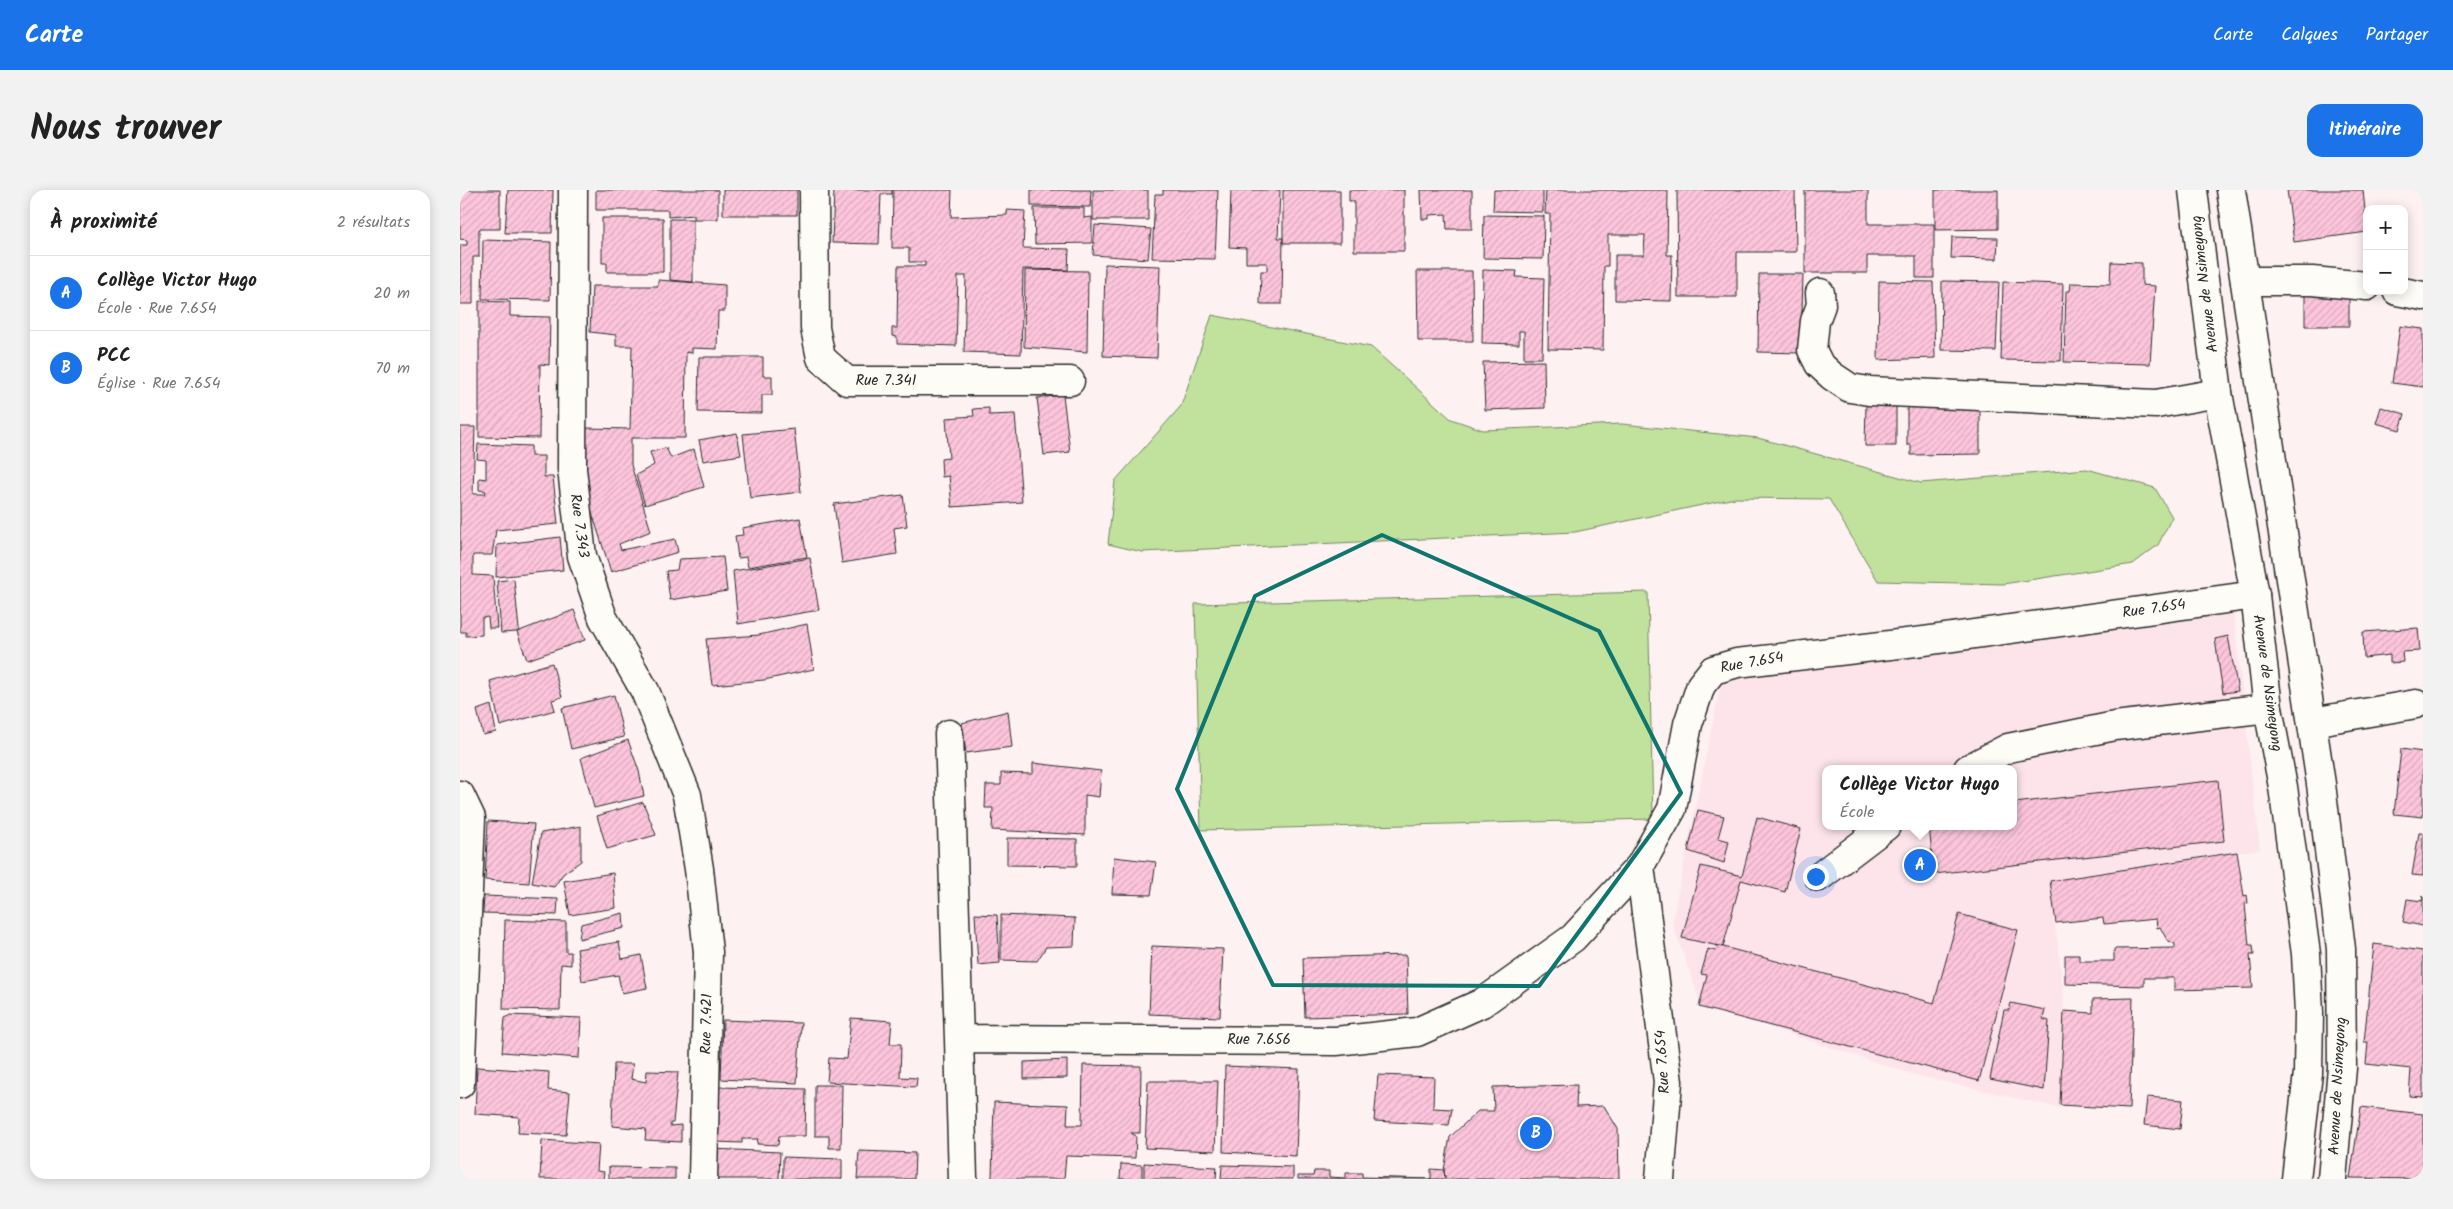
<!DOCTYPE html>
<html lang="fr">
<head>
<meta charset="utf-8">
<style>
  :root { --surface:#fff; --page:#f2f2f2; --text:#222; --muted:#767676; --line:#e0e0e0; --accent:#1a73e8 }
  body { margin:0; font-family:Kalam,sans-serif; background:var(--page); color:var(--text) }
  .controls { position:absolute; right:15px; top:15px; display:grid; overflow:hidden; border-radius:10px; box-shadow:0 2px 12px #0003 }
  .controls button { width:45px; height:45px; display:grid; place-items:center; padding:0; border:0; border-bottom:1px solid var(--line); background:var(--surface); color:var(--text); font:25px sans-serif }
  .you { position:absolute; left:1355px; top:686px; width:18px; height:18px; margin:-12px; border:4px solid #fff; border-radius:50%; background:#1a73e8; box-shadow:0 0 0 8px #1a73e833 }
  .badge { display:grid; place-items:center; width:32px; height:32px; border-radius:50%; background:var(--accent); color:#fff; font-size:16px; font-weight:700 }
  .pin { position:absolute; translate:-50% -50%; border:2px solid #fff; box-shadow:0 1px 5px #0006 }
  .popup { position:absolute; left:1362px; top:575px; width:195px; height:65px; box-sizing:border-box; display:grid; place-content:center; border-radius:10px; background:var(--surface); filter:drop-shadow(0 1px 4px #0005); font-size:16px; white-space:nowrap; color:var(--muted) }
  .popup b { font-size:19px; color:var(--text) }
  .popup::after { content:''; position:absolute; left:50%; top:100%; margin-left:-10px; border:10px solid transparent; border-top-color:var(--surface) }
  .list { margin:0; padding:0; list-style:none }
  h2 { display:flex; justify-content:space-between; align-items:center; height:65px; margin:0; padding:0 20px; font-size:21px }
  h2 small { font-size:16px; font-weight:400; color:var(--muted) }
  .list li { display:grid; grid-template-columns:32px 1fr auto; gap:15px; align-items:center; box-sizing:border-box; height:75px; padding:0 20px; border-top:1px solid var(--line) }
  .list b { display:block; font-size:19px; white-space:nowrap }
  .list p { margin:0; font-size:16px; white-space:nowrap; color:var(--muted) }
  .list em { font-size:16px; font-style:normal; color:var(--muted) }
  .map { position:relative; flex:none; width:1963px; height:989px; overflow:hidden; border-radius:15px }
  header { display:flex; align-items:center; gap:30px; box-sizing:border-box; height:70px; padding:0 25px; background:var(--accent); color:#fff }
  header strong { font-size:24px }
  nav { display:flex; gap:28px; margin-inline-start:auto; font-size:18px }
  .intro { display:flex; align-items:center; justify-content:space-between; box-sizing:border-box; height:120px; padding:0 30px }
  h1 { margin:0; font-size:35px }
  .button { padding:12px 22px; border-radius:15px; background:var(--accent); color:#fff; font-size:18px; font-weight:700 }
  main { display:flex; gap:30px; padding:0 30px }
  aside { flex:1; background:var(--surface); border-radius:15px; box-shadow:0 2px 12px #0003 }
  .map>svg:first-child { display:block }
  .built { fill:#fde4eb; fill-rule:evenodd }
  .grass { fill:#c0e29c; stroke:#768664 }
  .building { fill:url(#building-hatch); stroke:#2b2b2b }
  .lines { fill:none; stroke-linecap:round; stroke-linejoin:round }
  .minor-casing { stroke:#2b2b2b; stroke-width:31 }
  .major-casing { stroke:#2b2b2b; stroke-width:31 }
  .minor { stroke:#fdfcf7; stroke-width:28 }
  .major { stroke:#fdfcf7; stroke-width:28 }
  .marked { fill:none; stroke:#0f766e; stroke-width:4; stroke-linejoin:round }
  .labels { text-anchor:middle; dominant-baseline:central; stroke-width:4; stroke-linejoin:round; paint-order:stroke }
  .street-label { font-size:15px; fill:#2b2b2b; stroke:#fdfcf7 }
</style>
</head>
<body>
<header>
<strong>Carte</strong>
<nav><a>Carte</a><a>Calques</a><a>Partager</a></nav>
</header>
<div class="intro"><h1>Nous trouver</h1><a class="button">Itinéraire</a></div>
<main>
<aside>
<h2>À proximité<small>2 résultats</small></h2>
<ul class="list">
<li><span class="badge">A</span><div><b>Collège Victor Hugo</b><p>École · Rue 7.654</p></div><em>20 m</em></li>
<li><span class="badge">B</span><div><b>PCC</b><p>Église · Rue 7.654</p></div><em>70 m</em></li>
</ul>
</aside>
<div class="map">
<svg width="1963" height="989" viewBox="0 0 1963 989">
  <defs>
    <pattern id="building-hatch" width="6" height="6" patternUnits="userSpaceOnUse" patternTransform="scale(1.25)"><rect width="6" height="6" fill="#fdc5dc"/><path d="M-1 1l2-2M0 6l6-6M5 7l2-2" fill="none" stroke="#d9a9bd"/></pattern>
  </defs>
  <rect width="100%" height="100%" fill="#fdf1f2"/>
  <filter id="ink" filterUnits="userSpaceOnUse"><feTurbulence type="fractalNoise" baseFrequency=".02" numOctaves="2"/><feDisplacementMap in="SourceGraphic" scale="10" xChannelSelector="R" yChannelSelector="G"/><feConvolveMatrix kernelMatrix="1 2 1 2 8 2 1 2 1" color-interpolation-filters="sRGB"/></filter>
  <g filter="url(#ink)">
    <path class="built" d="M1773 420 1800 659 1590 692 1604 805 1600 918 1455 885 1241 815 1212 732 1262 487ZM1366 579H1554V636H1366Z"/>
    <path class="grass" d="M752 125 911 157 991 229 1023 240 1162 234 1298 248 1461 293 1627 279 1695 298 1712 327 1698 355 1673 374 1543 394 1418 391 1369 309 1275 308 1115 342 682 362 648 354 655 291 721 216Z
      M1188 402 1193 629 741 640 735 414Z"/>
    <path class="building" d="M0 0H40V39H19V67H13V114H0V55H7V50L0 49Z
      M48 0H93L92 43H45Z
      M136 0H258V29H234V25L208 27V20H136Z
      M263 0H337V25H263Z
      M374 0H432V4H421L419 54 372 53Z
      M433 0H492L491 27 547 25V20L565 21 563 58 609 59 608 80 563 79 561 164 504 162 506 86H498L496 156 437 154V147L432 146V138H437L438 76H465V72H449V58H432Z
      M571 0H631L630 17 571 16Z
      M633 0H688V30H633Z
      M703 0H758L755 69 692 68 695 4H703Z
      M771 0H820L818 48H823L822 114H800L801 81H807V73H786V58L769 57Z
      M823 0H880V53H823Z
      M889 0H944V61H894V11H889Z
      M961 0H1012V39H987L986 24 969 25V29H962Z
      M1034 0H1083V22L1033 21Z
      M1086 0H1208L1207 65H1212L1211 111 1155 110V65H1184L1185 45H1148V76H1144L1143 160 1088 159 1090 24H1085Z
      M1217 0H1335L1336 62H1277V107H1218Z
      M1345 0H1408V34H1474V88H1456V66H1407V83H1345Z
      M1475 0H1538V39L1475 40Z
      M1827 0H1903L1907 42 1834 52Z
      M574 18H624V28L632 27V53L575 54Z
      M1024 25 1084 26 1083 69 1023 68Z
      M142 28H203V82H147V73H142Z
      M210 29H233V92L210 90Z
      M635 35 691 39 688 69 633 65Z
      M1492 47 1538 48 1537 69 1491 68Z
      M23 50 91 52 90 110 22 109Z
      M1651 72 1682 73V95L1695 96 1690 174 1604 172 1606 101H1610L1611 93 1650 94Z
      M645 74 700 76 697 168 643 166Z
      M565 80 628 81 627 162 564 157Z
      M1023 80 1057 81 1056 87 1084 88 1082 168H1064V141H1059V154L1022 153Z
      M957 81H1012L1013 151H958Z
      M1299 84H1343L1341 163 1298 162Z
      M198 90 265 95V121H258L257 159 232 158V163L226 162 225 248H171V275L191 341 159 354 161 360 215 349 218 362 151 382 122 292 125 290 126 238 170 239 172 156H156V145L130 142 132 96H198Z
      M1419 91 1473 92 1475 168 1418 170Z
      M1482 91 1539 92 1536 161 1481 160Z
      M1543 92 1603 94 1601 171 1541 170Z
      M1845 104H1889V136H1845Z
      M19 111 50 112V126L90 127 89 175 80 174 79 248 19 247Z
      M1940 136 1963 139V197L1932 193Z
      M239 167H303V186H312V205H302V223L238 222Z
      M1084 171 1085 218 1025 220 1023 172Z
      M603 205 610 262 584 265 577 208Z
      M1520 212V264L1451 265V255H1447V213Z
      M1406 214 1436 215V256H1405Z
      M1921 217 1945 224 1940 240 1916 233Z
      M529 218V225L555 224 562 312 492 317 489 286 482 287 481 269 489 268 486 228 514 226 513 219Z
      M0 237H15L13 304H25L26 301 19 300V288L26 289V270L17 269 18 254 71 256V266H84V287H93L98 334 36 340 32 365H13V385L33 386 37 438H29L28 427 22 428V445L6 446V442H0Z
      M334 239 341 302 290 308 283 244Z
      M277 243 281 265 243 271 239 250Z
      M206 258 211 268 234 259 244 297 185 315 176 285 194 275 190 262Z
      M443 305 447 336 434 338 437 364 382 373 374 314Z
      M340 328 347 367 288 377 286 367 278 368 275 346 283 345 282 338Z
      M100 347 103 380 36 387 37 355Z
      M263 367 267 401 210 410 206 381 217 380 219 369Z
      M350 368 359 420 278 434 273 381Z
      M54 389 59 439 57 442 41 443 37 391Z
      M114 420 125 450 67 470 57 442Z
      M347 434 354 479 304 490 252 495 246 449 299 445Z
      M1958 438 1960 461 1942 462 1943 472 1930 473V465L1904 468 1903 442Z
      M1768 446 1778 501 1763 503 1755 449Z
      M92 473 102 507 92 510 95 520 40 536 30 491Z
      M154 505 164 547 111 559 102 518Z
      M31 515 36 542 23 545 17 520Z
      M548 521 552 557 506 563 502 533Z
      M168 550 179 581 184 606 134 618 121 568Z
      M1941 559 1963 562V627L1934 624Z
      M573 573 641 581 639 607 625 605V645L532 640 533 618H525L526 595H541V583L573 584Z
      M1758 590 1764 651 1474 684 1469 636H1554V613Z
      M183 612 196 645 147 659 137 626Z
      M1238 620 1264 626 1258 648 1269 651 1264 673 1228 661Z
      M1297 627 1341 639 1325 702 1281 690 1263 757 1222 748 1241 676 1282 686Z
      M28 631 74 634 69 693 25 690Z
      M121 636V671L103 684 94 697 72 693 81 643Z
      M1959 643H1963V686L1952 685Z
      M547 648 617 649V676L547 675Z
      M1777 662 1784 706 1787 705 1788 713 1785 714 1789 755H1793L1794 765H1790L1793 798 1714 800V788H1684V796L1605 794V765H1619V771H1654V759L1715 758V754L1707 750 1700 737 1697 738 1696 729 1644 734 1643 728 1596 733 1590 691Z
      M654 667 696 672 691 705 652 704Z
      M153 683 156 718 110 725 104 691Z
      M24 706 98 709 97 725 23 723Z
      M1963 706V736L1943 732 1947 709 1962 711Z
      M163 723 164 738 119 749 121 734Z
      M515 724 537 725 540 773 518 775Z
      M1499 724 1558 740 1519 891 1239 817 1247 785 1241 784 1248 759 1255 761 1256 755 1474 813Z
      M541 725 615 728 614 756 586 757 577 771 541 770Z
      M45 730 106 732V762H111V775L101 774 100 820 43 819Z
      M159 752 162 769 181 765 187 798 162 803 158 785 122 791 117 759Z
      M1914 754 1963 761V907L1949 906 1951 879 1906 874 1908 852H1904Z
      M692 756 763 759 760 827 689 824Z
      M946 765 948 824 845 827 843 768Z
      M1673 808 1669 919 1600 915 1604 821 1633 823V809Z
      M1551 813 1585 820 1583 829 1589 831 1584 900 1530 889 1544 820H1549Z
      M50 825 121 828 119 868 42 862 45 828Z
      M391 828 432 831 430 854H441L440 887 457 888 456 897 367 892 369 868 387 869Z
      M263 830 341 833 337 893 261 889Z
      M607 870V888L564 889V872Z
      M154 874H173L171 889 186 892 187 881 218 882 213 933H210V936L221 935V952L185 950 186 939 152 936Z
      M623 875 681 876 680 943H671L676 946 675 968 606 966 604 989H524L532 988 534 912 608 915 607 935H622Z
      M765 876 839 879 836 966 763 962Z
      M17 877 89 882 88 900 110 902 106 945 58 943 59 927 15 924Z
      M918 885 974 887 973 918 992 919 989 935 914 931Z
      M688 891H758L755 961 685 958Z
      M355 895H382L381 958H369V946H355Z
      M1117 895 1116 917 1144 916 1158 939 1159 989H985L984 980 990 947 1018 921H1034L1033 897Z
      M258 897 346 899 345 946H319L318 955 297 954 298 949H282V953L256 952Z
      M1687 907 1723 910 1720 939 1684 935Z
      M1901 917 1963 924V989L1890 988Z
      M82 950 139 954 137 981 144 982 143 989H80Z
      M252 959 320 962 319 989H251Z
      M399 961 455 963 454 989H397Z
      M323 967 382 969V989H323Z
      M684 973 757 977 756 989H684Z
      M661 974 682 975V989H660Z
      M762 975 833 977V989H761Z
      M149 977 215 978V989H149Z
      M971 979 984 980 985 989H838V986H853L854 981H869V987L886 988V983H902V987L971 989Z"/>
    <g class="lines">
      <g class="minor-casing">
        <path id="minor" d="M113 0 112 279 122 366 143 428 185 501 227 605 239 679 248 762 243 989
          M354 0 355 138 361 168 387 191H610
          M1785 91H1852L1907 96
          M1937 101 1963 106
          M1360 103 1361 115 1355 131 1352 160 1359 174 1372 186 1390 198 1409 201 1696 214 1758 203
          M1852 532 1956 514
          M489 544 499 849
          M1508 579 1548 558 1655 536 1808 518
          M0 605 11 628 0 894
          M1359 687 1426 636
          M503 989 499 849 876 851 957 842 1022 813 1113 748 1180 676
          M1200 989 1208 892 1180 676 1212 619 1228 534 1241 495 1253 480 1277 473 1464 451 1795 405"/>
      </g>
      <g class="major-casing">
        <path id="major" d="M1733 0 1758 203 1795 405 1808 518 1823 597 1846 764 1849 823 1848 883 1836 989
          M1771 0 1861 594 1881 759 1882 878 1872 989"/>
      </g>
      <use href="#minor" class="minor"/>
      <use href="#major" class="major"/>
    </g>
  </g>
  <path class="marked" d="M922 345 1139 441 1221 603 1079 796 813 795 717 599 795 406Z"/>
  <g class="labels">
    <g class="street-label">
      <text transform="translate(1745 94) rotate(-97)">Avenue de Nsimeyong</text>
      <text x="426" y="191">Rue 7.341</text>
      <text transform="translate(119 336) rotate(82)">Rue 7.343</text>
      <text transform="translate(1694 419) rotate(-8)">Rue 7.654</text>
      <text transform="translate(1292 473) rotate(-10)">Rue 7.654</text>
      <text transform="translate(1807 493) rotate(82)">Avenue de Nsimeyong</text>
      <text transform="translate(247 834) rotate(-89)">Rue 7.421</text>
      <text x="799" y="850">Rue 7.656</text>
      <text transform="translate(1203 872) rotate(-94)">Rue 7.654</text>
      <text transform="translate(1878 896) rotate(-87)">Avenue de Nsimeyong</text>
    </g>
  </g>
</svg>
<div class="controls">
<button>+</button>
<button>−</button>
</div>
<div class="you"></div>
<div class="pin badge" style="left:1460px;top:675px">A</div>
<div class="popup"><b>Collège Victor Hugo</b>École</div>
<div class="pin badge" style="left:1076px;top:943px">B</div>
</div>
</main>
</body>
</html>
